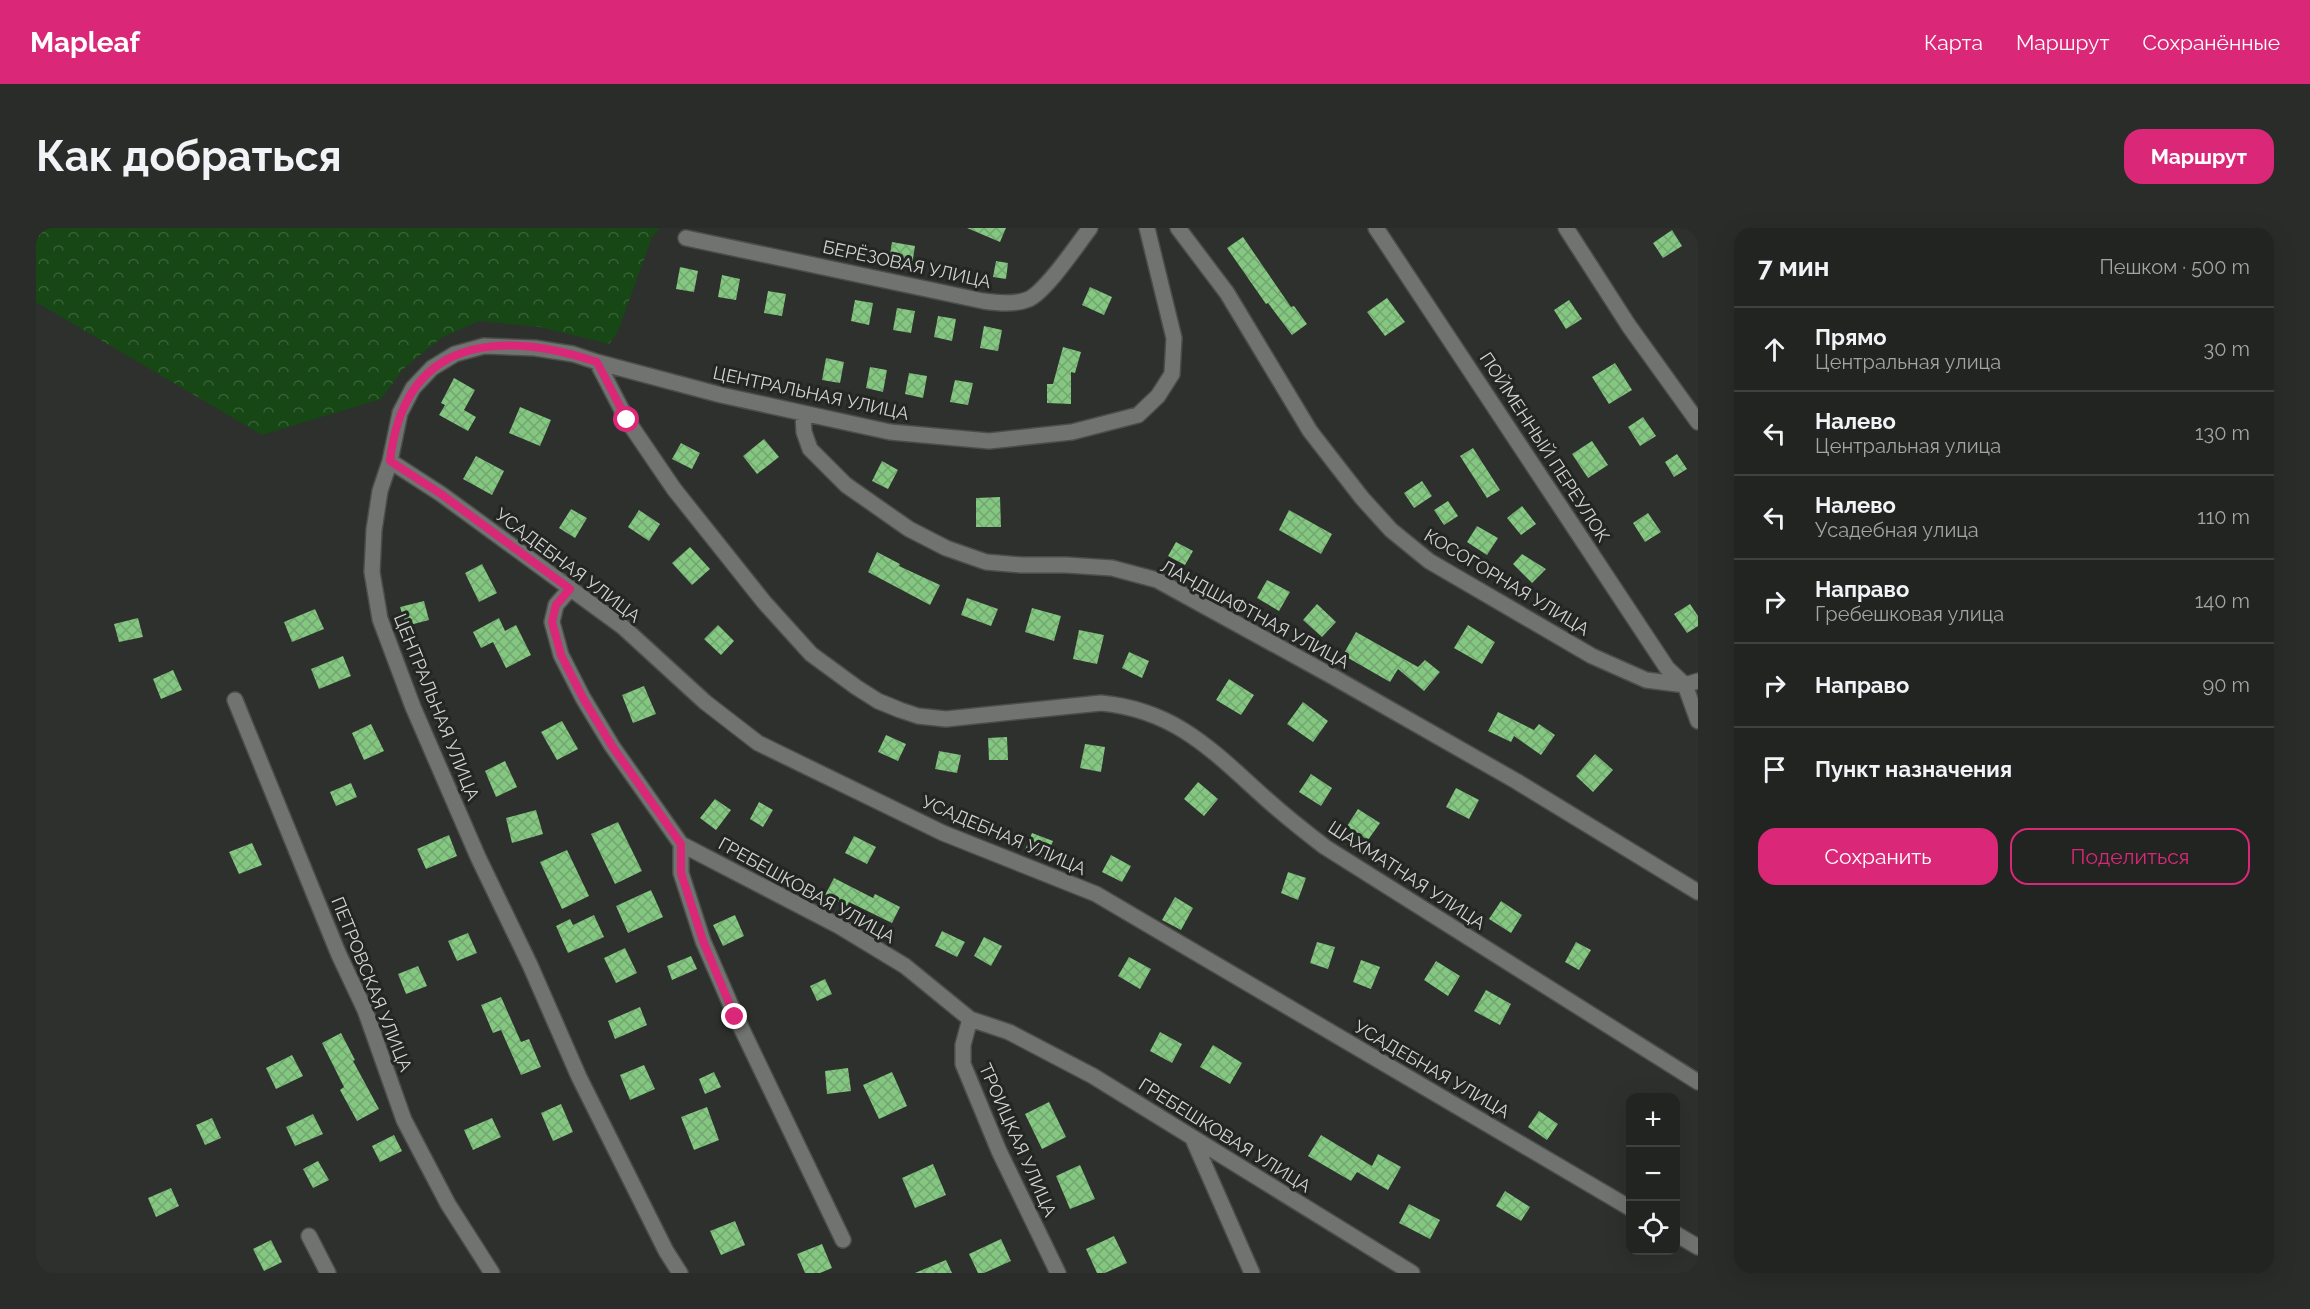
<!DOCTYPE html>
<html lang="ru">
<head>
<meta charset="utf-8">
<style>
  :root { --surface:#222421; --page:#2a2c2a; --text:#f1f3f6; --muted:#a2a4a5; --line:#3f413f; --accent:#db2777 }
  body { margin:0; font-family:Raleway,sans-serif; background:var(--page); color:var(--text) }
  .controls { position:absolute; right:18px; bottom:18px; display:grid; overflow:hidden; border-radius:12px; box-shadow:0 6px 24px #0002 }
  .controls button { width:54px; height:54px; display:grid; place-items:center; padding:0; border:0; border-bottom:2px solid var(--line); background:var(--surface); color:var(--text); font:30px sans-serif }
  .stop { position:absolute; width:18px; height:18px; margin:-14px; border:4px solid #db2777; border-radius:50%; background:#fff }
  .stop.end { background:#db2777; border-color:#fff; box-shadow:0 2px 6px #0008 }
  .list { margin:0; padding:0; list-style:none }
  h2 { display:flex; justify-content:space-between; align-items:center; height:78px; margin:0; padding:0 24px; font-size:26px }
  h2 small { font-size:20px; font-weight:400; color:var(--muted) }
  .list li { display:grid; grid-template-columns:39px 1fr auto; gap:18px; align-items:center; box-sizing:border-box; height:84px; padding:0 24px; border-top:2px solid var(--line) }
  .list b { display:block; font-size:22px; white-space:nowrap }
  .list p { margin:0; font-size:20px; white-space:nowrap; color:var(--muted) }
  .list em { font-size:20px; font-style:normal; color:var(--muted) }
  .actions { display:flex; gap:12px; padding:18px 24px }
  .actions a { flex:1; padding:14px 0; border:2px solid var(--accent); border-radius:18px; text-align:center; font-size:21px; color:var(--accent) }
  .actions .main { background:var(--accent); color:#fff }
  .icon { flex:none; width:33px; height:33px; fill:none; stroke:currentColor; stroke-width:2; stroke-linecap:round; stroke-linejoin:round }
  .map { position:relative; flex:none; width:1662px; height:1045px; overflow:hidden; border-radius:18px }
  header { display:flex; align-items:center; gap:36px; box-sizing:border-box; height:84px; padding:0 30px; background:var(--accent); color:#fff }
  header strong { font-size:28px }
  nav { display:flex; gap:33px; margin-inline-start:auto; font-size:21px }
  .intro { display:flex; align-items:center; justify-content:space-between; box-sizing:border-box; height:144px; padding:0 36px }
  h1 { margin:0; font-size:42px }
  .button { padding:15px 27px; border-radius:18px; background:var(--accent); color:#fff; font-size:21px; font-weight:700 }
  main { display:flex; gap:36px; padding:0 36px }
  aside { flex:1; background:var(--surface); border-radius:18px; box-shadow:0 6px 24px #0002 }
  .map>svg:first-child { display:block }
  .forest { fill:url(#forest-crowns) }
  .building { fill:url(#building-cross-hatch) }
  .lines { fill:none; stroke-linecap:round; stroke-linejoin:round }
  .minor-casing { stroke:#4a4d4a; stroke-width:18 }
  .minor { stroke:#707370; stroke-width:15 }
  .route { stroke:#db2777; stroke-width:8 }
  .labels { text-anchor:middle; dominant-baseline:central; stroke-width:6; stroke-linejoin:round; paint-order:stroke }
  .street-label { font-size:18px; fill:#d3d4d2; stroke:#232623 }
</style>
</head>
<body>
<header>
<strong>Mapleaf</strong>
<nav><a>Карта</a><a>Маршрут</a><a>Сохранённые</a></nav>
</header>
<div class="intro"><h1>Как добраться</h1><a class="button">Маршрут</a></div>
<main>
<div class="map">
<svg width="1662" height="1045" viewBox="0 0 1662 1045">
  <defs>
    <pattern id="forest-crowns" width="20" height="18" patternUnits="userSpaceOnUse" patternTransform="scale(1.5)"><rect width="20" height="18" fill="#164715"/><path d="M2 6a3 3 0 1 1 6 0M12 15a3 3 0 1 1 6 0" fill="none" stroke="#376136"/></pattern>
    <pattern id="building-cross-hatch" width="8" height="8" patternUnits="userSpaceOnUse" patternTransform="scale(1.5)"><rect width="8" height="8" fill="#84c780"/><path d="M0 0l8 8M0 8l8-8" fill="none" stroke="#73a570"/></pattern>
  </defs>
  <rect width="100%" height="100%" fill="#2d302c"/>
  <path class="forest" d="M0 0H624L616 9 582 103 573 116 504 99 443 93 405 110 368 140 345 171 226 207 0 74Z"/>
  <path class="building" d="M931 0H970L964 14Z
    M1636 2 1646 18 1627 30 1617 15Z
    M1207 9 1255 79 1258 78 1271 96 1256 107 1232 75 1230 76 1191 20Z
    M856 14 879 18 876 37 853 33Z
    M960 33 972 35 970 51 957 49Z
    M644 39 662 43 658 64 640 61Z
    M686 47 704 51 700 72 682 69Z
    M1054 59 1076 69 1068 87 1046 77Z
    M732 63 750 66 746 88 728 85Z
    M1351 70 1369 94 1349 108 1331 84Z
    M819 72 837 75 833 97 815 93Z
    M1533 72 1546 91 1530 101 1518 82Z
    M861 80 879 83 875 105 857 102Z
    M902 88 920 91 916 113 898 109Z
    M948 98 966 102 962 123 944 120Z
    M1027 119 1045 124 1039 145 1035 144V176L1011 175V156H1017Z
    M790 130 808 134 804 155 786 152Z
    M1579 135 1596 162 1573 176 1556 149Z
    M834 139 851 142 847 164 830 160Z
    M873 145 891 148 887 170 869 166Z
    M418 150 439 162 428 182 440 189 432 203 403 187 409 177 405 175Z
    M919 152 937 155 932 177 914 174Z
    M484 179 515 192 504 218 473 205Z
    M1607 189 1620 208 1604 218 1592 199Z
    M728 211 743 229 721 246 707 228Z
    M1556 213 1572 237 1552 250 1536 226Z
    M645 215 664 225 656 241 636 231Z
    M1437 220 1464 262 1451 270 1424 228Z
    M1641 226 1651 241 1638 249 1629 234Z
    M440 228 468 243 456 267 427 251Z
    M846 233 862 242 852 261 836 253Z
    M1386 253 1396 268 1378 280 1368 265Z
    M964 269 965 299H940V270Z
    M1412 273 1422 288 1408 297 1398 282Z
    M1486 278 1500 296 1485 307 1471 290Z
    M535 281 551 290 539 310 523 300Z
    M603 282 624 296 613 313 592 299Z
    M1253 282 1296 306 1285 326 1243 302Z
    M1612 285 1625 304 1609 314 1597 295Z
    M1441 298 1462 310 1451 327 1431 314Z
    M1140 314 1157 323 1149 337 1132 328Z
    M654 319 674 341 656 357 636 335Z
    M841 324 864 336 863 338 904 357 894 377 832 344Z
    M1486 326 1510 341 1496 355 1477 336Z
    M446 336 461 365 443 374 429 345Z
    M1231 352 1254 364 1243 383 1221 370Z
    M931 370 962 381 955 398 925 387Z
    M388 373 393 392 370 398 364 379Z
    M1281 376 1300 394 1286 409 1267 392Z
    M1654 376 1662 388V398L1651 405 1638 386Z
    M996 380 1025 388 1018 413 989 404Z
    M279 381 288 401 256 414 248 394Z
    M102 390 107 409 83 414 78 396Z
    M463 390 469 403 480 397 495 427 470 440 457 414 445 420 437 404Z
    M682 397 698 413 685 427 668 411Z
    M1432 397 1459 414 1446 436 1418 420Z
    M1043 402 1068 407 1061 436 1037 431Z
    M1320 404 1382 439 1389 432 1404 444 1388 463 1362 441 1354 454 1307 427Z
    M1093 424 1113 433 1106 450 1086 440Z
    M307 428 315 448 283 461 275 441Z
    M137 442 146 462 125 471 117 451Z
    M1193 451 1218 467 1205 487 1180 472Z
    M608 458 620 486 597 495 586 467Z
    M1267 474 1292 493 1277 514 1251 496Z
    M1462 484 1498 502 1503 496 1519 507 1505 527 1478 508 1475 514 1452 503Z
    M526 493 542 521 521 532 505 504Z
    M335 496 348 523 328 532 316 505Z
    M850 507 870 516 862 533 842 524Z
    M971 509 972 532H953L952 510Z
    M1049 516 1069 519 1065 544 1044 540Z
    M903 523 925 527 921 545 899 541Z
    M1559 526 1577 542 1557 564 1540 548Z
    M469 533 481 559 460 569 449 543Z
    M1275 546 1296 560 1285 578 1263 564Z
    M1162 554 1182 571 1168 588 1148 571Z
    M315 555 321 569 300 578 294 564Z
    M1420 560 1443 572 1433 591 1410 579Z
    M679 571 695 582 680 602 664 590Z
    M723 574 737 582 727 599 714 591Z
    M1322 581 1344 595 1332 612 1311 598Z
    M500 582 507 606 476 615 470 590Z
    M582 594 606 643 579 656 555 606Z
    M996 605 1017 613 1010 631 989 622Z
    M413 607 421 628 390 641 381 621Z
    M818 608 840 619 831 636 809 625Z
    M216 615 226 637 203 646 193 624Z
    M531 622 553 668 526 681 504 634Z
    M1075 627 1095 638 1086 654 1066 644Z
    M1252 644 1270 650 1262 672 1245 665Z
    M798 650 837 670 839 666 864 679 856 695 813 674 811 678 789 667Z
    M615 662 627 689 592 705 580 678Z
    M1139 669 1157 680 1145 702 1126 692Z
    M1465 673 1486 687 1475 705 1453 691Z
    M558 687 568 709 532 725 520 698 534 691 537 697Z
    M699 687 708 708 687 718 677 697Z
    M906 703 929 714 921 729 899 718Z
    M432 705 441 725 421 733 412 713Z
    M948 709 966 718 955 738 938 728Z
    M1281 714 1299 719 1292 741 1274 735Z
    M1540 714 1555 722 1543 742 1529 734Z
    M589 720 601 745 580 755 568 730Z
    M655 728 661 741 636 752 631 738Z
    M1093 729 1115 741 1104 761 1082 748Z
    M1325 732 1344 739 1335 761 1317 754Z
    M1400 733 1424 748 1412 768 1388 752Z
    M382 738 391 758 370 766 362 746Z
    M789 751 796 766 781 773 774 758Z
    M1450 762 1475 776 1464 797 1438 783Z
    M465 769 485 814 493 811 505 839 485 847 465 802 457 805 445 777Z
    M604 779 611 797 579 811 572 793Z
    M1124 804 1146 816 1136 835 1114 823Z
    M305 805 319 832 317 833 343 881 321 893 304 862 308 859 286 815Z
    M1177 817 1206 835 1194 856 1164 839Z
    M256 827 267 848 240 861 230 840Z
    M608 837 619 861 594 872 584 847Z
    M812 840 815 863 791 866 789 843Z
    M678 844 685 859 669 866 663 851Z
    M856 844 871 878 843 891 827 857Z
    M1013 874 1030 909 1006 921 989 886Z
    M525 876 537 904 517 913 505 885Z
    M671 879 683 912 658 922 645 889Z
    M1503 883 1522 896 1511 912 1492 899Z
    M277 886 287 906 259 918 250 899Z
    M176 890 185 910 169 917 160 897Z
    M456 890 465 909 437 922 428 902Z
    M358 907 366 923 344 934 336 918Z
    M1285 907 1336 938 1342 926 1365 939 1352 962 1321 944 1315 953 1272 928Z
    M282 933 293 952 277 960 267 941Z
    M897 936 910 967 879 980 866 950Z
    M1044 937 1059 971 1034 981 1020 948Z
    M135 960 143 978 120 989 112 970Z
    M1469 963 1494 979 1485 993 1460 978Z
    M1373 976 1404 992 1394 1011 1363 995Z
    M699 993 709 1017 685 1027 674 1003Z
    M1078 1008 1091 1035 1069 1045H1061L1050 1021Z
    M965 1011 975 1033 948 1045H942L933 1026Z
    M235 1012 246 1034 228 1043 217 1021Z
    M786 1016 796 1040 784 1045H769L761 1026Z
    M910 1032 916 1045H879Z"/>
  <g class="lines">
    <g class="minor-casing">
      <path id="minor" d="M1142 0 1191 65 1274 203 1326 270 1355 302 1393 333 1556 428 1610 452 1649 457 1662 453
        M1340 0 1631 440 1649 457 1662 493
        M1530 0 1593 98 1662 194
        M650 10 947 73C961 75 979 77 993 71 1011 62 1041 17 1054 0
        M561 134 685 167 854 204 953 213 1036 204 1102 187 1122 168 1136 146 1138 110 1111 0
        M767 186 768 204 774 221 810 257 873 301 910 320 950 334 985 337H1030L1076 340 1121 352 1294 447 1480 553 1662 664
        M354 233 405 266 587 399 669 474 722 515 907 605 1060 666 1594 980
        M534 361 520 377 516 394 525 427 547 470 576 518 645 616 803 698 869 738 934 791 973 804 1057 848 1376 1045
        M199 472 303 727 329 782 368 892 412 976 456 1045
        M645 616V645L667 713 700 789 807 1012
        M934 791 927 817V836L963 923 1022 1045
        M1157 911 1216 1045
        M1640 1006 1662 1019
        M273 1008 292 1045
        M644 1045 630 1023 543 849 494 737 442 629 377 479 344 391 336 344 338 302 344 263 354 233 364 185 377 160 396 140 419 126 448 118 499 120 537 126 561 134 591 192 638 261 728 374 775 426 820 459 842 473 864 482 882 488 910 491 1065 475C1139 482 1176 522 1228 569 1248 587 1268 603 1289 619L1662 854"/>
    </g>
    <use href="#minor" class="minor"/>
  </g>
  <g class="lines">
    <path class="route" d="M591 192 561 134C462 101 368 110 354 233L405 266 534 361 520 377 516 394 525 427 547 470 576 518 645 616V645L667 713 699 789"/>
  </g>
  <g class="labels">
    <g class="street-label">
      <text transform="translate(871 36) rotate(12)">БЕРЁЗОВАЯ УЛИЦА</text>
      <text transform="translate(775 165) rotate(12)">ЦЕНТРАЛЬНАЯ УЛИЦА</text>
      <text transform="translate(1509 219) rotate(57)">ПОЙМЕННЫЙ ПЕРЕУЛОК</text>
      <text transform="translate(532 337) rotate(37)">УСАДЕБНАЯ УЛИЦА</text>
      <text transform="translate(1471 354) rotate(31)">КОСОГОРНАЯ УЛИЦА</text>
      <text transform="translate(1219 386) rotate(28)">ЛАНДШАФТНАЯ УЛИЦА</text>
      <text transform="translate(401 479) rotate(68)">ЦЕНТРАЛЬНАЯ УЛИЦА</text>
      <text transform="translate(968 607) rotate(23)">УСАДЕБНАЯ УЛИЦА</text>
      <text transform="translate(1371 647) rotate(33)">ШАХМАТНАЯ УЛИЦА</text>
      <text transform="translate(771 662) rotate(29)">ГРЕБЕШКОВАЯ УЛИЦА</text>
      <text transform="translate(336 756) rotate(68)">ПЕТРОВСКАЯ УЛИЦА</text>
      <text transform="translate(1396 841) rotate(30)">УСАДЕБНАЯ УЛИЦА</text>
      <text transform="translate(1189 907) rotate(32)">ГРЕБЕШКОВАЯ УЛИЦА</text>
      <text transform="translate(982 912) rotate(66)">ТРОИЦКАЯ УЛИЦА</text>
    </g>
  </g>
</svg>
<div class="controls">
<button>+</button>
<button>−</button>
<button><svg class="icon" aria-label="locate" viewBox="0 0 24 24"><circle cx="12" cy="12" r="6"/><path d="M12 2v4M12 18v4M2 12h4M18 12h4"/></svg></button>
</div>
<div class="stop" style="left:591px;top:192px"></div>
<div class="stop end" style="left:699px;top:789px"></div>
</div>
<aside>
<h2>7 мин<small>Пешком · 500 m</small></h2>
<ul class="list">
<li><svg class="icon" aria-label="ahead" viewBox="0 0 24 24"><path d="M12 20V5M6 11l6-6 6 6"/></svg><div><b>Прямо</b><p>Центральная улица</p></div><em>30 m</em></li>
<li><svg class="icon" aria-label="left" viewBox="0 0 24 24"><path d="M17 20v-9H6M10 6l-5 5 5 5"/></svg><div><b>Налево</b><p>Центральная улица</p></div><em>130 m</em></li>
<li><svg class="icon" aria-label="left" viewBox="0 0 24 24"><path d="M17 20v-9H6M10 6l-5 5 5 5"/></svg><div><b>Налево</b><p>Усадебная улица</p></div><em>110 m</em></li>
<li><svg class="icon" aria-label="right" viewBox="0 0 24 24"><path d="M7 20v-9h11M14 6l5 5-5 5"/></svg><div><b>Направо</b><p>Гребешковая улица</p></div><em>140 m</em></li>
<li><svg class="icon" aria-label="right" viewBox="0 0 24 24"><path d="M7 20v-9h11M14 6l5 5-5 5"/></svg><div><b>Направо</b></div><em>90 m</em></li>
<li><svg class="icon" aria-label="arrive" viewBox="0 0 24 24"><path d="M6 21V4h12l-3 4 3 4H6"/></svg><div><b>Пункт назначения</b></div></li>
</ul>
<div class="actions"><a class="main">Сохранить</a><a>Поделиться</a></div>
</aside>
</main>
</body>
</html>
